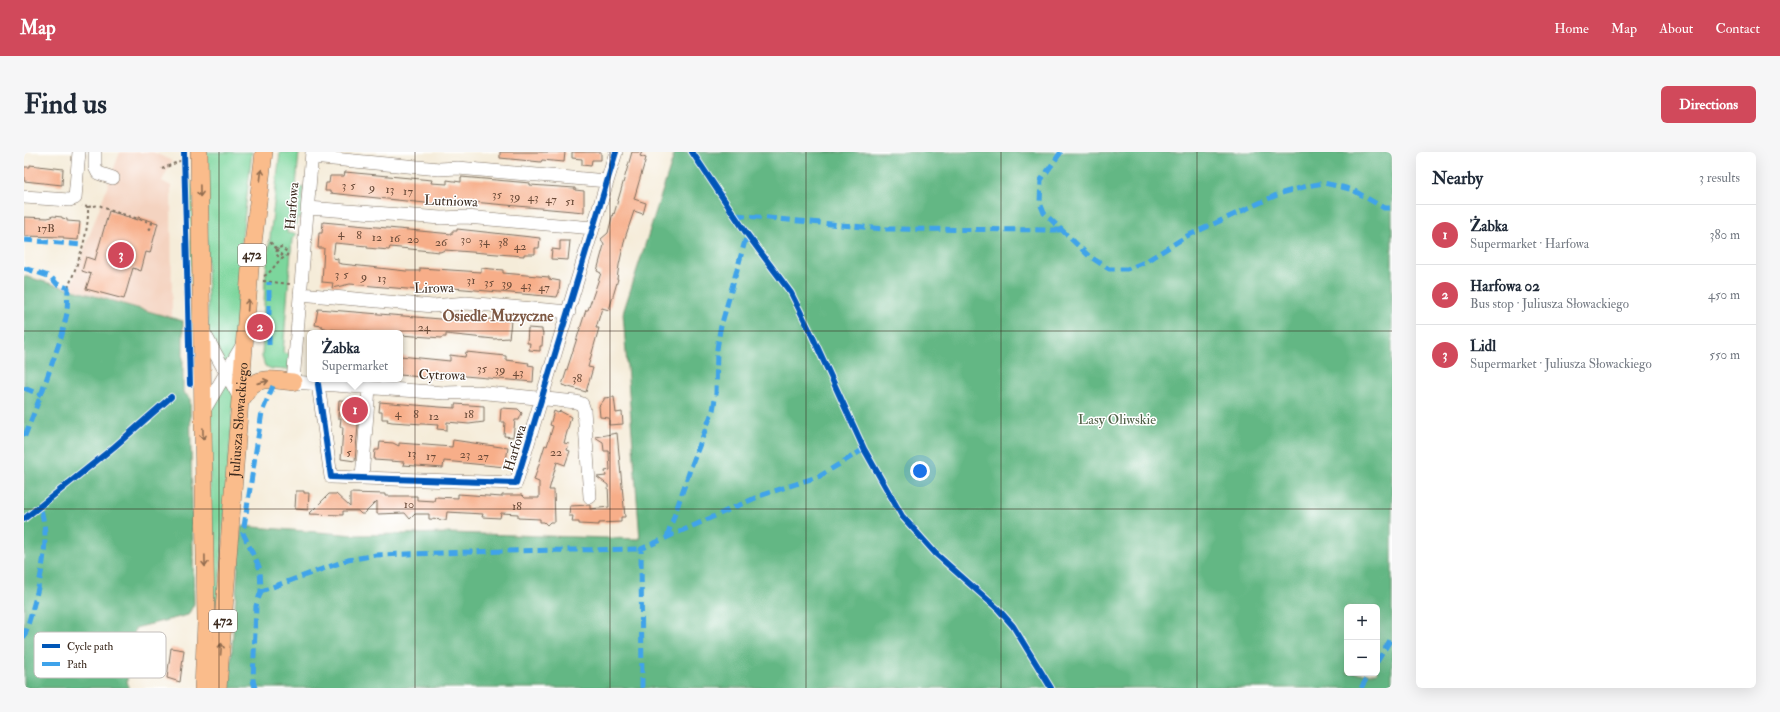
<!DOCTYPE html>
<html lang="en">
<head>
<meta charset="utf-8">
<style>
  :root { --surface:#fff; --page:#f6f6f7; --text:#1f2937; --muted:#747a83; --line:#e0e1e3; --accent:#d1495b }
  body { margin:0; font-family:"IM FELL Double Pica",serif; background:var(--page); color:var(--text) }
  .controls { position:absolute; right:12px; bottom:12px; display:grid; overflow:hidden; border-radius:6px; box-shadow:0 4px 16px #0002 }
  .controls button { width:36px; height:36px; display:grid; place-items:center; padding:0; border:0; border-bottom:1px solid var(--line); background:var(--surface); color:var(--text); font:20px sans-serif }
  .you { position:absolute; left:896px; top:319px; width:14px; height:14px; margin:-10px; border:3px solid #fff; border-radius:50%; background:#1a73e8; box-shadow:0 0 0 6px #1a73e833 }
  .badge { display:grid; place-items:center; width:26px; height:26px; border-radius:50%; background:var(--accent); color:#fff; font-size:13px; font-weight:700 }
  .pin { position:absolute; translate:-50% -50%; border:2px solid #fff; box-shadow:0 1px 4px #0006 }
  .popup { position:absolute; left:283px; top:178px; width:96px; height:52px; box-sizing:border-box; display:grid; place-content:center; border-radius:6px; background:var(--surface); filter:drop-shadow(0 1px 3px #0005); font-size:13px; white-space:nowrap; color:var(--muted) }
  .popup b { font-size:15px; color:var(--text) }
  .popup::after { content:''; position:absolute; left:50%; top:100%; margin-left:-8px; border:8px solid transparent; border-top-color:var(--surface) }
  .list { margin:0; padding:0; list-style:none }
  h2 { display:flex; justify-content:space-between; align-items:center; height:52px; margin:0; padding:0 16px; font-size:17px }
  h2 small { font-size:13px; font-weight:400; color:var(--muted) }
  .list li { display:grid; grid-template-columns:26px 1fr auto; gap:12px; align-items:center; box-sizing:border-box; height:60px; padding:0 16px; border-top:1px solid var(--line) }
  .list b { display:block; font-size:15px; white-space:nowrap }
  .list p { margin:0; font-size:13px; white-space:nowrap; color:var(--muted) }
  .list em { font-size:13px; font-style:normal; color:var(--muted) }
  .map { position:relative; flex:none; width:1368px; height:536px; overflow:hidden; border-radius:6px }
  header { display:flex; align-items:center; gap:24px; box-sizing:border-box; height:56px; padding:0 20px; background:var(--accent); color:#fff }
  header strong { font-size:19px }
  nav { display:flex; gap:22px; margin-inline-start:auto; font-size:14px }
  .intro { display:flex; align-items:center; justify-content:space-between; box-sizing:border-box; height:96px; padding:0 24px }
  h1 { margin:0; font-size:28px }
  .button { padding:10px 18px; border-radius:6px; background:var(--accent); color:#fff; font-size:14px; font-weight:700 }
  main { display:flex; gap:24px; padding:0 24px }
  aside { flex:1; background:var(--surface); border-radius:6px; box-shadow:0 4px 16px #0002 }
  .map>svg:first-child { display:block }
  .built { fill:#f4d3c0 }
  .green { fill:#7bd69c; stroke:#5b805d }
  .forest { fill:#64b784; stroke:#507051; fill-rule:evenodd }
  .building { fill:#f7ae89 }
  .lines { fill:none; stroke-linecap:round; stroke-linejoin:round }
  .minor-casing { stroke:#7c6e5f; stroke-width:14 }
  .major-casing { stroke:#7c6e5f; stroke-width:18 }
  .path { stroke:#7c6e5f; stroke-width:2; stroke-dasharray:3 3; stroke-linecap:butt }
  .minor { stroke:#fff; stroke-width:13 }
  .major { stroke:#fabc8b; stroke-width:17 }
  .quiet { stroke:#3fa3ea; stroke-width:5; stroke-dasharray:10 5; stroke-linecap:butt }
  .cycleway-casing { stroke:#fff; stroke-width:8 }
  .cycleway { stroke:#0057b8; stroke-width:6 }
  .oneway { stroke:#916c4f }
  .grid { fill:none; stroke:#3b2a1e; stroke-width:1; stroke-opacity:0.55 }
  .labels { text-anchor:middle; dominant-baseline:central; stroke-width:3; stroke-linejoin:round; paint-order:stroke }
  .number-label { font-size:12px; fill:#6a4b39 }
  .shield { fill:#fff; stroke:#766a62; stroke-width:1 }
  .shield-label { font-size:13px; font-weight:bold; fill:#3b2a1e }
  .street-label { font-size:14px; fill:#3b2a1e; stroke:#fff }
  .park-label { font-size:14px; fill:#4e5e44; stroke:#fff }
  .neighbourhood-label { font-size:15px; font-weight:bold; fill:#7d5843; stroke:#fff }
  .key { fill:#fff; stroke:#c4bfbc; stroke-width:1 }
  .key-label { font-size:11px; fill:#3b2a1e }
</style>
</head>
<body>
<header>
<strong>Map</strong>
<nav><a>Home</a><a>Map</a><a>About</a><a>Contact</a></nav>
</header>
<div class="intro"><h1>Find us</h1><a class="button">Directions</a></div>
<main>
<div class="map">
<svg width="1368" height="536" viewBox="0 0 1368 536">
  <rect width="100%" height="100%" fill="#fff"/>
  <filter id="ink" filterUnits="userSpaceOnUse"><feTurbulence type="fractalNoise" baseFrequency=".025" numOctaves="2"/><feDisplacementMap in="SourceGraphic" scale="8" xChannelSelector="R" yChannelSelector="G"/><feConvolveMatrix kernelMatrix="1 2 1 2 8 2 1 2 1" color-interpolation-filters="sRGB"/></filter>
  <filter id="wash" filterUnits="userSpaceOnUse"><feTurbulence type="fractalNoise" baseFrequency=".012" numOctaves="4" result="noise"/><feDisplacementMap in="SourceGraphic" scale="16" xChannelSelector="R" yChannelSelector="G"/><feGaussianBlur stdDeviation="0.9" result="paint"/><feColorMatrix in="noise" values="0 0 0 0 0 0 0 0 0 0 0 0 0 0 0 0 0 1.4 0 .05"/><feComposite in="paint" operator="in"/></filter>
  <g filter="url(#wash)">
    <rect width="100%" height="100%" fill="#f5ecd9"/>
    <path class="built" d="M96 0H129L148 9 138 29 147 34 148 166 46 136Z"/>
    <path class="green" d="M182 0H228L217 94 211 200 202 214 184 183Z
      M256 0H275L272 35 280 36 278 66H273L272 73 263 72V81L272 82 271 84 268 87 259 201 266 202 265 218 248 217 241 214 238 205 241 128Z
      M165 22 169 37 171 223 168 225Z
      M202 228 210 242 196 426 188 497 185 256Z"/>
    <path class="forest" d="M651 0H1368V536H205L217 374 331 383 425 381 616 387 599 161ZM1323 455H1353V521H1323Z
      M0 124 159 169V240L166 246 170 452 164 463 111 476 103 529 105 536H0Z"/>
    <g id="blocks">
      <path class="building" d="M476 0H541L540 10 518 8 517 10 476 6Z
        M548 0H577V8H568L567 14 558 13V7L548 6Z
        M608 0H618L616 4 622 6 610 47 622 51 619 62 610 59 601 86 595 113 593 127H594L585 158 578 156 572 176H575L564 215 569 216 562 240 538 233 562 158H564L577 121 573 119 580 93 577 87 584 81 589 61 590 62Z
        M6 13 39 17 38 33 0 29V15H6Z
        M321 20 408 28 407 31 423 32V28L437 30V25L506 31V33L551 36V38L560 39V60L415 47V52L401 51 306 41V39H301L302 31H305L306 24H320Z
        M85 59 114 68V65L134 71 126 101 122 100 117 119 109 116 100 147 62 137 67 122 58 119 62 105 71 108Z
        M29 64 38 65V66L43 67V69L56 70 54 88 40 87V85L0 84V65L24 66Z
        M299 70 428 82V79H433V77L516 86 515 96H511V102H500V104L421 98 416 100 366 95 365 98 343 96V94L311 91 309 106 314 107V111L318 112 382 119H396V116L457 120V116L479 118V121L525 125V127L536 129 535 140 533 145 417 135V140L326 132 308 136 309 131 298 130 300 96H294L295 81H298Z
        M536 89H546L544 108 527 107 528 97 536 98Z
        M294 157 429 168 430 164 487 169 485 186 470 187 422 182V185H418V186L376 183V181H352L304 177 298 175V174L291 173Z
        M504 176 518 177V180H519L518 194H516V199L505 198 506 191H503Z
        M442 200 482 204V208L505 211 504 213 510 214 509 230 418 222V227L376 223V204L426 209V203L441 205Z
        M590 245 592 261 598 260 599 272 585 273V266L576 265 575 254 580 248V246Z
        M315 248 336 249 331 309 317 307 319 275H316L317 266H314Z
        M356 250 415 255 431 256V252L460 254V270L445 272 423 270V278L413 277 414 273 368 270 363 269 364 267H358V260H355Z
        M477 256 494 257 498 261 495 268H491L489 285 480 284 481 270H476Z
        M530 259 534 261 536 259 547 265 540 291 545 292 543 298 546 299 541 313 533 310 525 338H530L531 370H526L523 373 520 370H516V367L494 366V362L477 361 476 366 458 365 459 362 423 360 422 368 405 367V362H391L386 367 381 361 353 362V349L340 362H337L334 359H319V363L285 362 305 342H312L326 355V341L361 342V344H393V348L410 349 411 345 434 346V342L478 345V343H498L501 346H515V330L510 328 521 293 523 294 529 274 526 273Z
        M593 281 601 365H597V370L575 371V373L555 372V370H548L549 364H545L546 354 566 353V357L585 355 584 333 573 325 582 324 581 319 586 318 585 299H580L579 290 571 285Z
        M429 288 484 296 481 315 420 309 419 316 379 313 380 310 350 308 351 298H355L356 290 369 291 375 294V291L428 295Z
        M272 339H280V341H285L284 358 271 357Z
        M147 496 160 498 156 530 143 526Z
        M124 498 132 500 129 518H121Z"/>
    </g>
  </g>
  <g filter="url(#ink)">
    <use href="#blocks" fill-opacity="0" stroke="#7c6e5f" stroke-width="1"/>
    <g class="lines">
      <g class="minor-casing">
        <path id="minor" d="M71 0V15L74 21 89 26
          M288 0 269 230 421 241 453 240 552 250 558 252 560 258 566 345
          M288 5 415 17 434 16 583 29
          M0 45 45 48 51 46 55 0
          M284 56 417 66 442 65 569 76
          M276 142 409 154 442 151 545 160
          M179 179 217 248
          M294 232 307 325 492 331 592 0
          M179 260 219 192
          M338 326 345 236"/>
      </g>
      <g class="major-casing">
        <g id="major">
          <path d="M175 0 182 470 179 536"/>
          <path d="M217 248C220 244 224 237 228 233 239 224 257 229 269 230"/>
          <path id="s1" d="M194 536 226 117 240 0"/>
        </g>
      </g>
      <path class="path" d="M138 17 160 7
        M64 55 75 53 85 58 128 71 126 77 125 76
        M253 97 252 102 257 107
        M253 97 261 106
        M240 124C249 120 252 108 262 105L264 101 257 95 253 97 244 88
        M239 129 266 132
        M44 136C54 110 65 83 64 55L58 54"/>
      <use href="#minor" class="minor"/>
      <use href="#major" class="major"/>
      <path class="quiet" d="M1037 0 1017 28 1016 51 1020 61 1065 104 1085 117H1103L1121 110 1163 84 1255 42 1283 34 1300 31 1318 35 1329 38 1360 56H1368
        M712 63 860 77 1038 78
        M0 88 59 93
        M0 116 27 125 33 132 44 136 43 161 38 183 17 243 0 286
        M245 193V130
        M249 234 238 260 219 381 236 417 237 439 324 408 352 403 481 399 617 397
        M0 236 17 243
        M643 385 667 315 689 258 692 242 693 197 696 178 723 82
        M0 486C10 453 21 417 21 383 21 373 18 362 16 352
        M1353 510 1368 485
        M231 536 229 528 232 454 237 439
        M618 536 617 397 738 343 796 324 840 297
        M1337 536 1346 521"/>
      <g class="cycleway-casing">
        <path id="cycleway" d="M160 0 166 232
          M668 0 723 82 767 141 786 179 840 297 878 364 912 402 974 457 989 474 1027 536
          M294 232 307 325 492 331 592 0
          M0 367 90 295 147 245"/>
      </g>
      <use href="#cycleway" class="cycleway"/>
    </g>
    <defs><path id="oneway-shaft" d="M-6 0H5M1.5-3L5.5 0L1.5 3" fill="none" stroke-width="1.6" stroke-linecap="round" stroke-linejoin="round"/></defs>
    <g class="oneway">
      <use href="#oneway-shaft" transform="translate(237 23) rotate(-83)"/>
      <use href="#oneway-shaft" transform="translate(176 39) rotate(89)"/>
      <use href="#oneway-shaft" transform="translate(224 153) rotate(-86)"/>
      <use href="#oneway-shaft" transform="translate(239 230) rotate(-13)"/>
      <use href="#oneway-shaft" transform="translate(179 282) rotate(89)"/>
      <use href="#oneway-shaft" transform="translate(181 409) rotate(89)"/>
      <use href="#oneway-shaft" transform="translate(197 497) rotate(-86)"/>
    </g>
  </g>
  <path class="grid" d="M195 0V536M391 0V536M586 0V536M782 0V536M977 0V536M1173 0V536M0 179H1368M0 357H1368"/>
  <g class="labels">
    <g class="number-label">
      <text x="320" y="33">3</text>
      <text x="329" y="33">5</text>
      <text x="348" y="35">9</text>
      <text x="366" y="37">13</text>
      <text x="384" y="39">17</text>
      <text x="473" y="42">35</text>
      <text x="491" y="44">39</text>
      <text x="509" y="45">43</text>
      <text x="527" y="47">47</text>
      <text x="546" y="49">51</text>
      <text x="22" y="76">17B</text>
      <text x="317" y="81">4</text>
      <text x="335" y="83">8</text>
      <text x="353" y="85">12</text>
      <text x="371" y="86">16</text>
      <text x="389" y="87">20</text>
      <text x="442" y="87">30</text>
      <text x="460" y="89">34</text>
      <text x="417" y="90">26</text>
      <text x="479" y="90">38</text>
      <text x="496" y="94">42</text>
      <text x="313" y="122">3</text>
      <text x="322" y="122">5</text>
      <text x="340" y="124">9</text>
      <text x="358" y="126">13</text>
      <text x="447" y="128">31</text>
      <text x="465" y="130">35</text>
      <text x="483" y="131">39</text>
      <text x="502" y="133">43</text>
      <text x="520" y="135">47</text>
      <text x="400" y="175">24</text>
      <text x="458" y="216">35</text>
      <text x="476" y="217">39</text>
      <text x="494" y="220">43</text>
      <text x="553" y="226">38</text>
      <text x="374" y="261">4</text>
      <text x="392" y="262">8</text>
      <text x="445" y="262">18</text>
      <text x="410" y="264">12</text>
      <text x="327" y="284">3</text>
      <text x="325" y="300">5</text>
      <text x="532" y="300">22</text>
      <text x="388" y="301">13</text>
      <text x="441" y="302">23</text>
      <text x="407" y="304">17</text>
      <text x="459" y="304">27</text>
      <text x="385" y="352">10</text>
      <text x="493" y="354">18</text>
    </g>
    <g class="shield">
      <rect x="214" y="92" width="28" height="22" rx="3"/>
      <rect x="185" y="458" width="28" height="22" rx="3"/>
    </g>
    <g class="shield-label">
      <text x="228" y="103">472</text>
      <text x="199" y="469">472</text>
    </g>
    <g class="street-label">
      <text transform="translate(427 49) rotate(2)">Lutniowa</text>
      <text transform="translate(268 54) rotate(-85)">Harfowa</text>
      <text transform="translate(410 136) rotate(-1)">Lirowa</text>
      <text transform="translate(418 223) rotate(1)">Cytrowa</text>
      <text stroke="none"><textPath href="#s1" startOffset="269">Juliusza Słowackiego</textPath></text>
      <text transform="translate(491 296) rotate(-73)">Harfowa</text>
    </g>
    <g class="park-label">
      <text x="1093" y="267">Lasy Oliwskie</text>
    </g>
    <g class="neighbourhood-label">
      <text x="474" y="164">Osiedle Muzyczne</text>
    </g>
  </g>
  <rect x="10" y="480" width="132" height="46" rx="6" class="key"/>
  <rect x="18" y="492" width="18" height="4" fill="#0057b8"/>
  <rect x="18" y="510" width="18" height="4" fill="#3fa3ea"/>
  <g class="key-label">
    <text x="43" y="498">Cycle path</text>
    <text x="43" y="516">Path</text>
  </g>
</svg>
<div class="controls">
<button>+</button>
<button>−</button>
</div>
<div class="you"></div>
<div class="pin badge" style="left:331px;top:258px">1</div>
<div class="popup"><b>Żabka</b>Supermarket</div>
<div class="pin badge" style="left:236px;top:175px">2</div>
<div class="pin badge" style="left:97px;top:103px">3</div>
</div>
<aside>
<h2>Nearby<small>3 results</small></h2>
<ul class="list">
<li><span class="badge">1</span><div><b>Żabka</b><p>Supermarket · Harfowa</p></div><em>380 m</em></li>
<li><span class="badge">2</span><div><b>Harfowa 02</b><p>Bus stop · Juliusza Słowackiego</p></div><em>450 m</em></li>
<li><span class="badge">3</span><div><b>Lidl</b><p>Supermarket · Juliusza Słowackiego</p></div><em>550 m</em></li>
</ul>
</aside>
</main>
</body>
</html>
